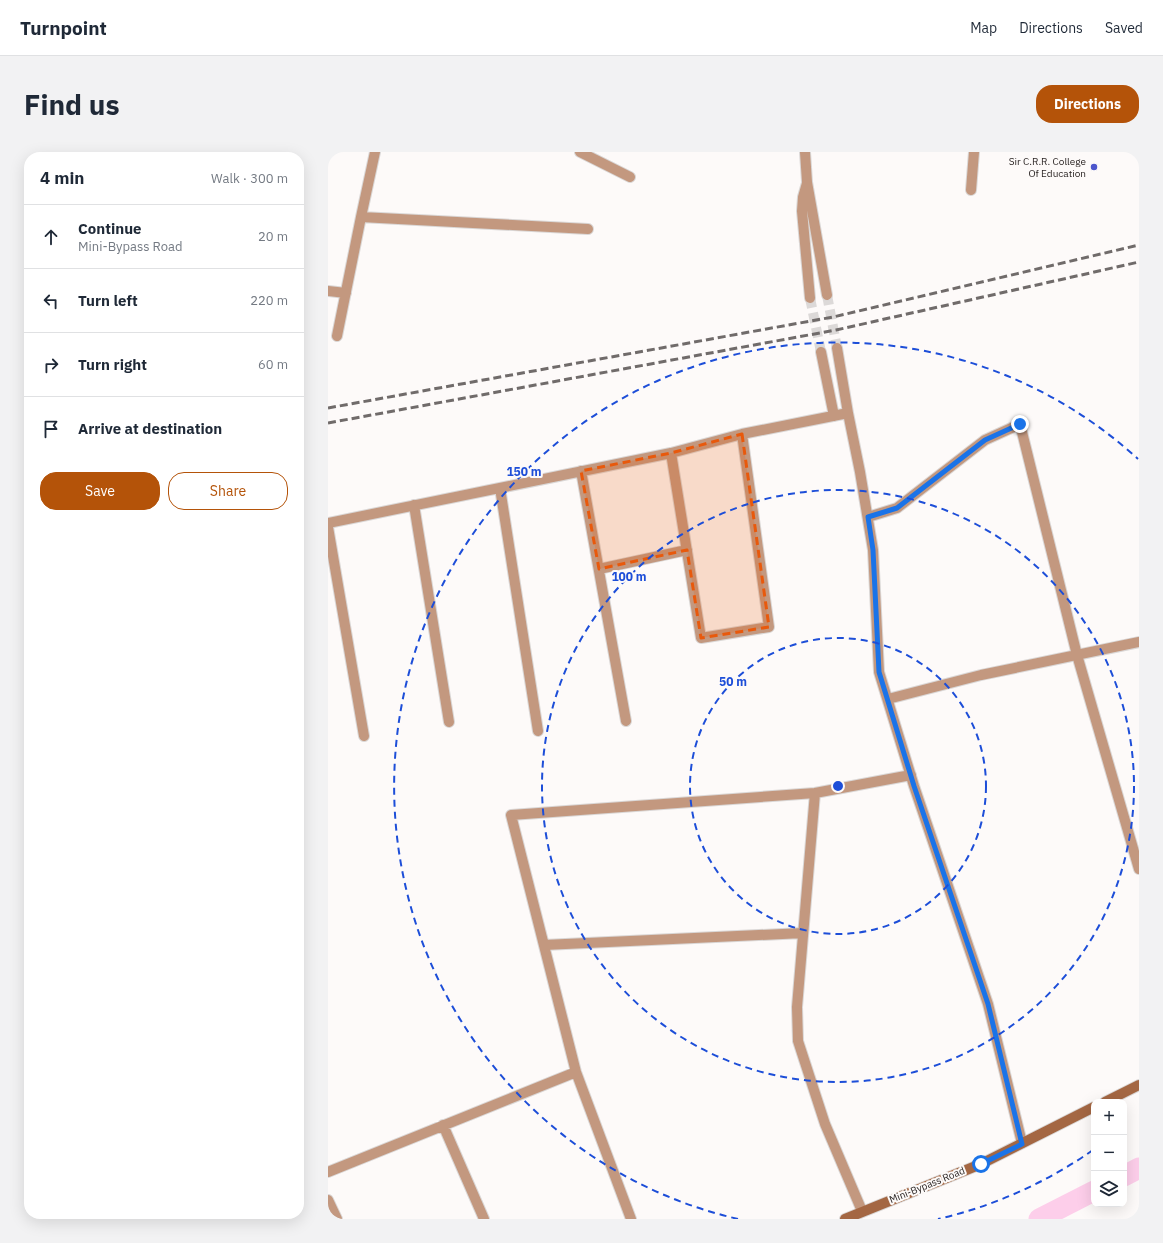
<!DOCTYPE html>
<html lang="en">
<head>
<meta charset="utf-8">
<style>
  :root { --surface:#fff; --page:#f2f2f3; --text:#1f2937; --muted:#747a83; --line:#e0e1e3; --accent:#b45309 }
  body { margin:0; font-family:"IBM Plex Sans",sans-serif; background:var(--page); color:var(--text) }
  .controls { position:absolute; right:12px; bottom:12px; display:grid; overflow:hidden; border-radius:8px; box-shadow:0 4px 16px #0002 }
  .controls button { width:36px; height:36px; display:grid; place-items:center; padding:0; border:0; border-bottom:1px solid var(--line); background:var(--surface); color:var(--text); font:20px sans-serif }
  .stop { position:absolute; width:12px; height:12px; margin:-9px; border:3px solid #1a73e8; border-radius:50%; background:#fff }
  .stop.end { background:#1a73e8; border-color:#fff; box-shadow:0 1px 4px #0008 }
  .list { margin:0; padding:0; list-style:none }
  h2 { display:flex; justify-content:space-between; align-items:center; height:52px; margin:0; padding:0 16px; font-size:17px }
  h2 small { font-size:13px; font-weight:400; color:var(--muted) }
  .list li { display:grid; grid-template-columns:26px 1fr auto; gap:12px; align-items:center; box-sizing:border-box; height:64px; padding:0 16px; border-top:1px solid var(--line) }
  .list b { display:block; font-size:15px; white-space:nowrap }
  .list p { margin:0; font-size:13px; white-space:nowrap; color:var(--muted) }
  .list em { font-size:13px; font-style:normal; color:var(--muted) }
  .actions { display:flex; gap:8px; padding:12px 16px }
  .actions a { flex:1; padding:9px 0; border:1px solid var(--accent); border-radius:16px; text-align:center; font-size:14px; color:var(--accent) }
  .actions .main { background:var(--accent); color:#fff }
  .icon { flex:none; width:22px; height:22px; fill:none; stroke:currentColor; stroke-width:2; stroke-linecap:round; stroke-linejoin:round }
  .map { position:relative; flex:none; width:811px; height:1067px; overflow:hidden; border-radius:16px }
  header { display:flex; align-items:center; gap:24px; box-sizing:border-box; height:56px; padding:0 20px; background:var(--surface); border-bottom:1px solid var(--line) }
  header strong { font-size:19px }
  nav { display:flex; gap:22px; margin-inline-start:auto; font-size:14px }
  .intro { display:flex; align-items:center; justify-content:space-between; box-sizing:border-box; height:96px; padding:0 24px }
  h1 { margin:0; font-size:28px }
  .button { padding:10px 18px; border-radius:16px; background:var(--accent); color:#fff; font-size:14px; font-weight:700 }
  main { display:flex; gap:24px; padding:0 24px }
  aside { flex:1; background:var(--surface); border-radius:16px; box-shadow:0 4px 16px #0002 }
  .map>svg:first-child { display:block }
  .lines { fill:none; stroke-linecap:round; stroke-linejoin:round }
  .canal { stroke:#fdceea; stroke-width:21 }
  .street-tunnel { stroke:#dcd9d8; stroke-width:10; stroke-dasharray:10 5; stroke-linecap:butt }
  .street-casing { stroke:#dad7d6; stroke-width:12 }
  .secondary-casing { stroke:#dad7d6; stroke-width:12 }
  .street { stroke:#c3987f; stroke-width:10 }
  .secondary { stroke:#a46743; stroke-width:10 }
  .rail { stroke:#706b6a; stroke-width:3; stroke-dasharray:8 4; stroke-linecap:butt }
  .route { stroke:#1a73e8; stroke-width:5 }
  .marked { fill:#e8590c; fill-opacity:0.2; stroke:#e8590c; stroke-width:3; stroke-dasharray:8 5; stroke-linejoin:round }
  .ring { fill:none; stroke:#1d4ed8; stroke-width:2; stroke-dasharray:7 5 }
  .poi-dot { fill:#4c56cc; stroke:#fdfaf9; stroke-width:1.5 }
  .labels { text-anchor:middle; dominant-baseline:central; stroke-width:4; stroke-linejoin:round; paint-order:stroke }
  .poi-label { font-size:10px; fill:#241e1d; stroke:#fdfaf9; text-anchor:end }
  .street-label { font-size:10px; fill:#241e1d; stroke:#fdfaf9 }
  .centre { fill:#1d4ed8; stroke:#fdfaf9; stroke-width:2 }
  .ring-label { font-size:12px; text-anchor:middle; font-weight:bold; fill:#1d4ed8; stroke:#fdfaf9; stroke-width:4; stroke-linejoin:round; paint-order:stroke }
</style>
</head>
<body>
<header>
<strong>Turnpoint</strong>
<nav><a>Map</a><a>Directions</a><a>Saved</a></nav>
</header>
<div class="intro"><h1>Find us</h1><a class="button">Directions</a></div>
<main>
<aside>
<h2>4 min<small>Walk · 300 m</small></h2>
<ul class="list">
<li><svg class="icon" aria-label="ahead" viewBox="0 0 24 24"><path d="M12 20V5M6 11l6-6 6 6"/></svg><div><b>Continue</b><p>Mini-Bypass Road</p></div><em>20 m</em></li>
<li><svg class="icon" aria-label="left" viewBox="0 0 24 24"><path d="M17 20v-9H6M10 6l-5 5 5 5"/></svg><div><b>Turn left</b></div><em>220 m</em></li>
<li><svg class="icon" aria-label="right" viewBox="0 0 24 24"><path d="M7 20v-9h11M14 6l5 5-5 5"/></svg><div><b>Turn right</b></div><em>60 m</em></li>
<li><svg class="icon" aria-label="arrive" viewBox="0 0 24 24"><path d="M6 21V4h12l-3 4 3 4H6"/></svg><div><b>Arrive at destination</b></div></li>
</ul>
<div class="actions"><a class="main">Save</a><a>Share</a></div>
</aside>
<div class="map">
<svg width="811" height="1067" viewBox="0 0 811 1067">
  <rect width="100%" height="100%" fill="#fdfaf9"/>
  <g class="lines">
    <path class="canal" d="M796 1024 811 1016
      M711 1067 766 1039"/>
    <path class="street-tunnel" d="M499 143 509 196
      M482 146 493 200"/>
    <g class="street-casing">
      <path id="street" d="M252 0 302 25
        M477 0 479 30 499 143
        M479 31 475 45 474 59 482 146
        M643 38 646 0
        M33 65 260 77
        M0 139 18 141
        M9 184 33 65 47 0
        M509 196 520 261 532 320 545 398 551 520 586 634 660 852 694 991
        M493 200 506 264
        M343 301 373 486 441 475 414 282
        M253 319 298 569
        M172 336 210 579
        M86 353 121 570
        M540 365 569 356 657 288 692 272 749 503 811 717
        M0 371 343 301 414 282 520 261
        M0 375 36 584
        M271 417 359 398
        M560 547 653 523 811 490
        M487 641 469 855 470 889 497 972 534 1059
        M216 793 475 781
        M115 973 156 1067
        M0 1020 248 920
        M0 1048 9 1067
        M303 1067 248 920 183 663 487 641 583 623"/>
    </g>
    <g class="secondary-casing">
      <path id="secondary" d="M777 950 811 933
        M517 1067 653 1012 766 955"/>
    </g>
    <use href="#street" class="street"/>
    <use href="#secondary" class="secondary"/>
    <path class="rail" d="M0 256 505 165 811 93
      M0 271 508 178 811 110"/>
  </g>
  <g class="lines">
    <path class="route" d="M653 1012 694 992 660 852 586 634 551 520 545 398 540 365 569 356 657 288 692 272"/>
  </g>
  <path class="marked" d="M414 282 441 475 373 486 359 398 271 417 253 319 343 301Z"/>
  <g class="ring">
    <circle cx="510" cy="634" r="148"/>
    <circle cx="510" cy="634" r="296"/>
    <path d="M765 998A444 444 0 0 1 610 1067M410 1067A444 444 0 1 1 810 307"/>
  </g>
  <circle class="poi-dot" cx="766" cy="15" r="4"/>
  <g class="labels">
    <g class="poi-label">
      <text x="758" y="9">Sir C.R.R. College<tspan x="758" dy="12">Of Education</tspan></text>
    </g>
    <g class="street-label">
      <text transform="translate(599 1033) rotate(-22)">Mini-Bypass Road</text>
    </g>
  </g>
  <circle cx="510" cy="634" r="6" class="centre"/>
  <g class="ring-label">
    <text x="196" y="324">150 m</text>
    <text x="301" y="429">100 m</text>
    <text x="405" y="534">50 m</text>
  </g>
</svg>
<div class="controls">
<button>+</button>
<button>−</button>
<button><svg class="icon" aria-label="layers" viewBox="0 0 24 24"><path d="M12 4l9 5-9 5-9-5zM3 14l9 5 9-5"/></svg></button>
</div>
<div class="stop" style="left:653px;top:1012px"></div>
<div class="stop end" style="left:692px;top:272px"></div>
</div>
</main>
</body>
</html>
